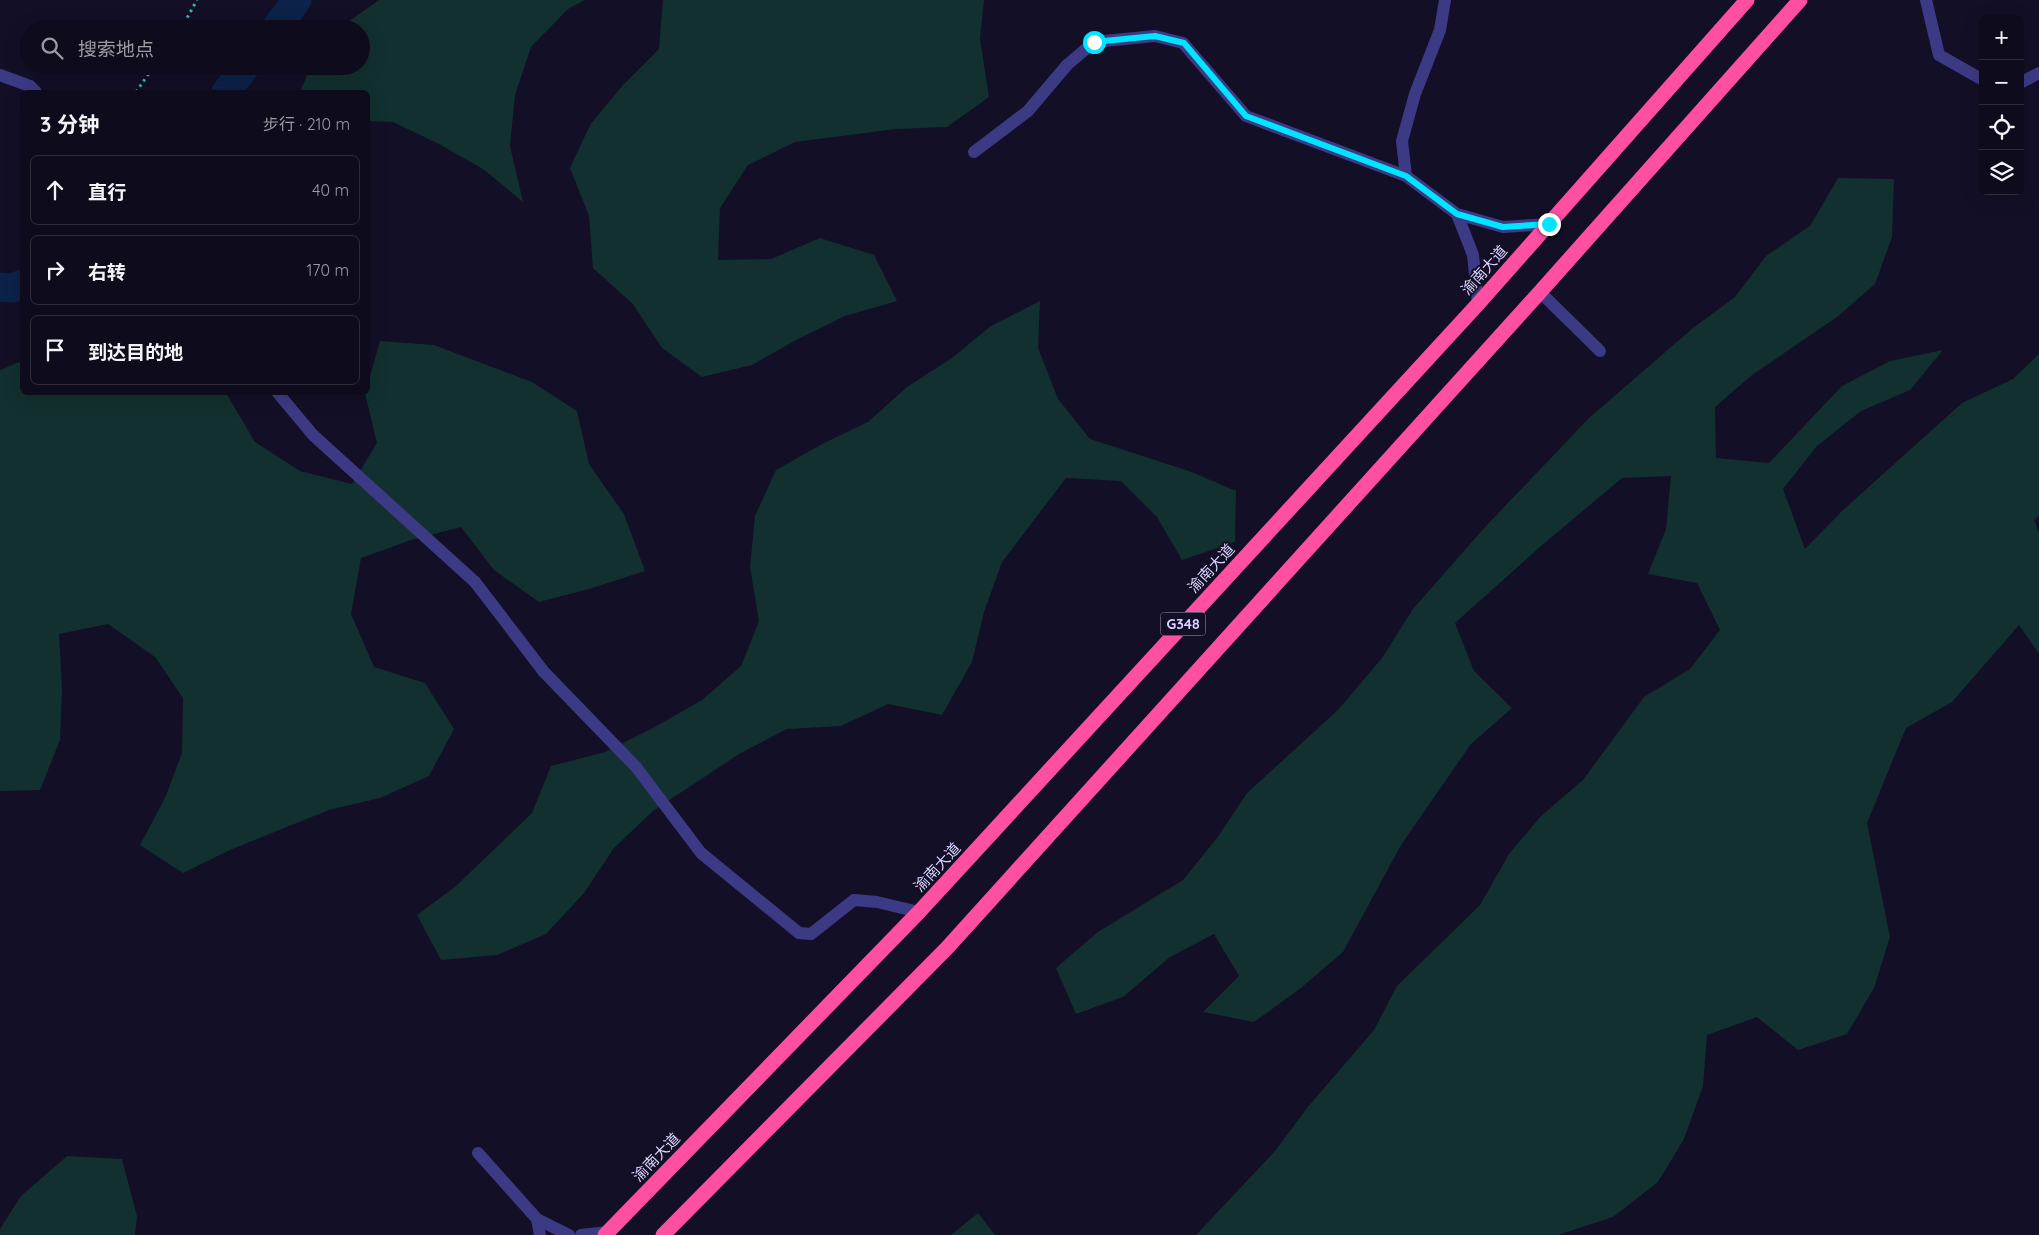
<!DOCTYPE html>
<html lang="zh">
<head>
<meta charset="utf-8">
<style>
  :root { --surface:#0e0b1c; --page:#171425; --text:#f1f3f6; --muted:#9b9ba3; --line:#2e2b3b }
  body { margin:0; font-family:Quicksand,"Noto Sans SC",sans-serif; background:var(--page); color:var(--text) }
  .controls { position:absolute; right:15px; top:15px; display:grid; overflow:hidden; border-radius:8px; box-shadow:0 5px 20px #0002 }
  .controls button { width:45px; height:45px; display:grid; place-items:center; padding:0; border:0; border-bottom:1px solid var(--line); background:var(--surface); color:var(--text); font:25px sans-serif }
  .stop { position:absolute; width:15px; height:15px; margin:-11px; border:4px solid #00e5ff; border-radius:50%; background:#fff }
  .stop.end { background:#00e5ff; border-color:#fff; box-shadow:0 1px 5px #0008 }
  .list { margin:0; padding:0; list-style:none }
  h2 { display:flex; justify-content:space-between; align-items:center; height:65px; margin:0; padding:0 20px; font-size:21px }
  h2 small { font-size:16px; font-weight:400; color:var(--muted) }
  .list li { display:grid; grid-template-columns:32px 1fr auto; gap:15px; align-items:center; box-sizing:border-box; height:70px; margin:0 10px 10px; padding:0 10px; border:1px solid var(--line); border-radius:8px }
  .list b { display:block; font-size:19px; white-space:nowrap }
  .list em { font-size:16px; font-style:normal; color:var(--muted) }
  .icon { flex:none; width:28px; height:28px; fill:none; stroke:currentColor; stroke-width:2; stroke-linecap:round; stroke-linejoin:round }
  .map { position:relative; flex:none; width:2039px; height:1235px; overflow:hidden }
  .search { position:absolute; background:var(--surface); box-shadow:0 5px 20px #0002; left:20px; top:20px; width:350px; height:55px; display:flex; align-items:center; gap:12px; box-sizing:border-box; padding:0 18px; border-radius:28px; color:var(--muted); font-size:19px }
  .panel { position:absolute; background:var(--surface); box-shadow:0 5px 20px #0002; left:20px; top:90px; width:350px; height:305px; border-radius:8px }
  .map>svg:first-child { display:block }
  .green { fill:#12302f }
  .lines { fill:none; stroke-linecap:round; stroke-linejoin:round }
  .river { stroke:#0c2248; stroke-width:29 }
  .path { stroke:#2fb8b0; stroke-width:3; stroke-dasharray:2.5 4; stroke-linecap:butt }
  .minor { stroke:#3d3a85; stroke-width:12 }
  .highway { stroke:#ff4fa3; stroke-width:15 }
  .route { stroke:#00e5ff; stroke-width:6 }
  .labels { text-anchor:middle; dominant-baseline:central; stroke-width:4; stroke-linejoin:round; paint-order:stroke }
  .shield { fill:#130f26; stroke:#9e99be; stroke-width:1 }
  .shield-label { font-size:14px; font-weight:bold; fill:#d9d4ff }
  .street-label { font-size:15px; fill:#d9d4ff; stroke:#130f26 }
</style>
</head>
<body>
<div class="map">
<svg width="2039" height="1235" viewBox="0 0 2039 1235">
  <rect width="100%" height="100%" fill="#130f26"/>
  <path class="green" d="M379 0H585L568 9 531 47 515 95 510 146 523 202 483 169 439 144 393 122 368 121V92H300L311 66H361V29H338Z
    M663 0H984L980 39 989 97 947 127 896 129 795 142 748 165 720 208 718 260 771 259 820 238 874 255 897 301 845 316 798 339 752 365 702 377 662 348 633 304 593 268 589 216 570 168 590 125 623 85 659 49Z
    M1838 178 1894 179 1892 237 1875 284 1837 317 1752 375 1715 407 1716 458 1769 463 1842 386 1890 361 1943 350 1910 390 1861 411 1817 446 1783 489 1805 549 1842 511 1962 403 2013 379 2039 354V516L2034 520 2039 533V654L2019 625 1952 702 1906 728 1867 823 1890 937 1874 988 1847 1034 1798 1050 1757 1017 1707 1035 1703 1086 1684 1139 1658 1182 1613 1217 1558 1235H1196L1275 1151 1307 1108 1374 1030 1397 986 1480 905 1509 854 1541 816 1583 780 1644 697 1690 669 1720 630 1697 583 1648 574 1666 529 1671 476 1622 478 1541 546 1455 623 1474 671 1512 708 1471 744 1437 793 1401 845 1343 952 1301 988 1254 1022 1203 1012 1239 976 1214 934 1170 957 1123 997 1076 1014 1056 968 1098 932 1183 880 1217 838 1247 793 1338 710 1382 658 1413 609 1486 526 1589 418 1693 328 1735 297 1766 256 1810 226Z
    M1040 301 1038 348 1058 399 1090 439 1189 471 1236 491 1235 542 1182 560 1157 517 1121 481 1066 478 1002 562 984 612 972 662 942 715 888 704 841 726 787 729 739 754 653 811 614 848 584 893 546 934 497 955 441 960 417 915 456 886 532 813 551 766 605 752 653 728 702 700 741 666 759 621 750 567 755 516 776 470 822 444 868 422 907 387 952 358 991 326Z
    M380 341 434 345 532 382 577 411 589 464 624 514 645 571 589 589 539 602 494 570 461 527 411 540 361 558 351 614 374 667 425 683 454 729 429 776 380 798 329 810 230 850 183 873 140 845 165 798 182 753 183 698 155 657 108 624 59 634 62 689 60 740 40 790 0 791V370L22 361V392L226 393 255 442 300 471 352 484 377 443 365 393 368 392V383Z
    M67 1156 122 1159 137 1216 135 1235H0V1229L21 1196Z
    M978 1213 995 1235H951Z"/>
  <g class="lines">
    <path class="river" d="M275 29 297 0
      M226 92 246 66
      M0 287 13 288 22 284"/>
    <path class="path" d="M181 29 197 0
      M136 92 154 66"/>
    <path class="minor" d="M1926 0 1939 55 1983 80
      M0 75 30 86 36 92
      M2020 83 2039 73
      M974 152 1028 111 1067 65 1094 42 1155 36 1183 43 1246 116 1406 176 1457 214
      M1406 176 1402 141 1415 94 1440 30 1445 0
      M1540 292 1600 351
      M1478 304 1473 255 1457 214 1503 227 1549 224
      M277 392 313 435 475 582 544 672 636 767 701 853 799 933 811 934 854 900 877 902 919 912
      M478 1153 537 1219
      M540 1235 537 1219 569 1235
      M581 1235 608 1232"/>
    <path class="highway" d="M605 1235 919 912 1478 304 1747 0
      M663 1235 947 948 1540 292 1800 0"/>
  </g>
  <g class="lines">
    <path class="route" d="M1094 42 1155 36 1184 43 1246 116 1406 176 1457 214 1503 227 1549 224"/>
  </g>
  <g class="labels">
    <rect class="shield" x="1160.5" y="612.5" width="45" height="23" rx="4"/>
    <g class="shield-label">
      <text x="1183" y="624">G348</text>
    </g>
    <g class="street-label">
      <text transform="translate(1484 270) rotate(-48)">渝南大道</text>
      <text transform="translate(1211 568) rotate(-47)">渝南大道</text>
      <text transform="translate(937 867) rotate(-47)">渝南大道</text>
      <text transform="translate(656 1157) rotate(-46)">渝南大道</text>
    </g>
  </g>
</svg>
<div class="controls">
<button>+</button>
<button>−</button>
<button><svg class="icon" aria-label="locate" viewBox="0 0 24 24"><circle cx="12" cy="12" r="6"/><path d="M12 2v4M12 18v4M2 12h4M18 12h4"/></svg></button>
<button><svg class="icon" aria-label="layers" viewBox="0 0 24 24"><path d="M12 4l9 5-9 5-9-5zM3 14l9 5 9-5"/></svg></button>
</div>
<div class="stop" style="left:1094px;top:42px"></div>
<div class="stop end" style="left:1549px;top:224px"></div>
<div class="search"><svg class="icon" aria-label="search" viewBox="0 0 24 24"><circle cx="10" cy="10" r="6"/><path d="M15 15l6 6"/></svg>搜索地点</div>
<section class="panel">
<h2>3 分钟<small>步行 · 210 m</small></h2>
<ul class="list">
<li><svg class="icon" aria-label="ahead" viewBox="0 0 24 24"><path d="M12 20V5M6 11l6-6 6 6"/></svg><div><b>直行</b></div><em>40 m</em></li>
<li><svg class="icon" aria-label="right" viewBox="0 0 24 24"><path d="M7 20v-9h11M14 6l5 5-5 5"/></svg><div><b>右转</b></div><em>170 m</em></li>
<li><svg class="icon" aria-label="arrive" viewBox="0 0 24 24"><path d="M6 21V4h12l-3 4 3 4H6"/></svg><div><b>到达目的地</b></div></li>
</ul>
</section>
</div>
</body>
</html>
